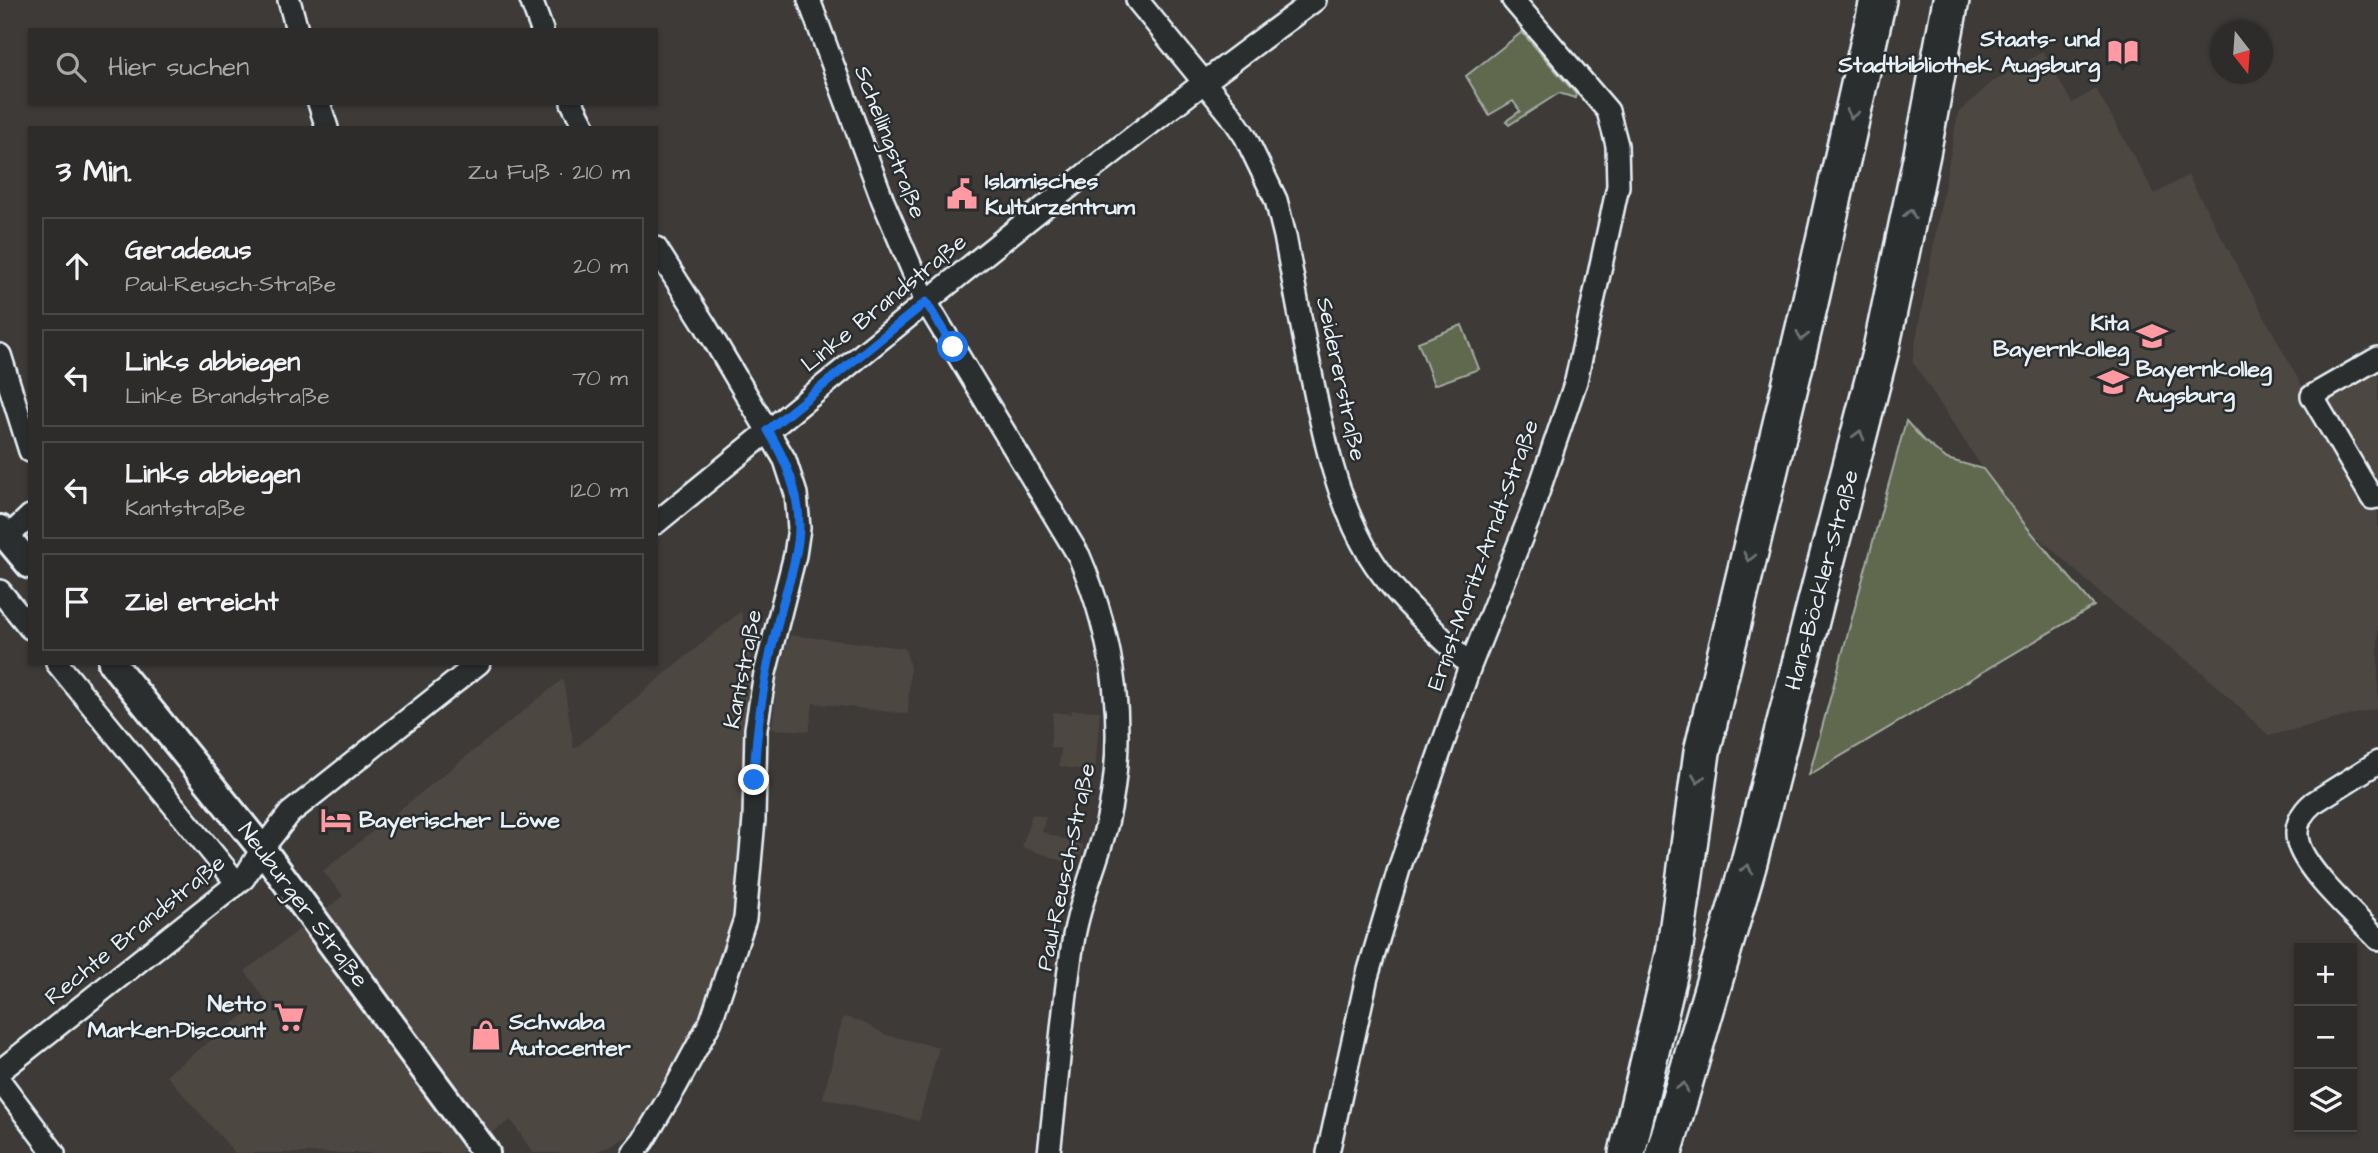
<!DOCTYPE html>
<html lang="de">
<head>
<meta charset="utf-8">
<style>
  :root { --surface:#2e2c2a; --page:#3a3836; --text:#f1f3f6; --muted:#a7a7a8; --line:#494847 }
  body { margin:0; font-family:"Architects Daughter",sans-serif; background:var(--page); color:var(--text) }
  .controls { position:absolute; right:21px; bottom:21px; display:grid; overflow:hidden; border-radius:0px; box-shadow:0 2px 5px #0004 }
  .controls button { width:63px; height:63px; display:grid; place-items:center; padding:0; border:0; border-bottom:2px solid var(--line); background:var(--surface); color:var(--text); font:35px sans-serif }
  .compass { position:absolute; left:2210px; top:21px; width:63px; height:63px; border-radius:50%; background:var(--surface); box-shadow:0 2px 5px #0004; rotate:163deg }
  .stop { position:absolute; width:21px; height:21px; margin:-16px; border:5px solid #1a73e8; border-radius:50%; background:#fff }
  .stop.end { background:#1a73e8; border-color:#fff; box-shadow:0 2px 7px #0008 }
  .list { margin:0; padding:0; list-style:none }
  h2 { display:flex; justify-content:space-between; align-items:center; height:91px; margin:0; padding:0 28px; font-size:30px }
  h2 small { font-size:23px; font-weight:400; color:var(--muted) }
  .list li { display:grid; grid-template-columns:46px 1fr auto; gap:21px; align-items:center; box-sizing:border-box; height:98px; margin:0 14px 14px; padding:0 14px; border:2px solid var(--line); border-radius:0px }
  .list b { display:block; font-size:26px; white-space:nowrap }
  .list p { margin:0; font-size:23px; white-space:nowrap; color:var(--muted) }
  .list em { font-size:23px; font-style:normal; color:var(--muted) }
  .icon { flex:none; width:38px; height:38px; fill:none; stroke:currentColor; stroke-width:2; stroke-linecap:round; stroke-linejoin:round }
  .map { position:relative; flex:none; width:2378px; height:1153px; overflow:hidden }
  .search { position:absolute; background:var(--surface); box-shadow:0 2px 5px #0004; left:28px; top:28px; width:630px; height:77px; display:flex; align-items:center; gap:18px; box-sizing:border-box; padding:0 24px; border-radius:0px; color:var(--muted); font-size:26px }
  .panel { position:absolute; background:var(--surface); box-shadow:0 2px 5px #0004; left:28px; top:126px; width:630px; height:539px; border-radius:0px }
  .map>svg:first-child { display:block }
  .built { fill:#4d4643 }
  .green { fill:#61674e; stroke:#a4aca3; stroke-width:2 }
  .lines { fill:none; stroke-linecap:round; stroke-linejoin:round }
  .minor-casing { stroke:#e8f1f8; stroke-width:26 }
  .tertiary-casing { stroke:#e8f1f8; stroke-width:32 }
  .primary-casing { stroke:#e8f1f8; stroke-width:40 }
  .minor { stroke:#2a2d2e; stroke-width:21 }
  .tertiary { stroke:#2a2d2e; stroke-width:26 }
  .primary { stroke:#2a2d2e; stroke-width:35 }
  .oneway { stroke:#6c7275 }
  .route { stroke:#1a73e8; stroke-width:9 }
  .labels { text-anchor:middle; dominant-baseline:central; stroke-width:5; stroke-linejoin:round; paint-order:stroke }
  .poi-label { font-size:23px; font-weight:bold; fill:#e8f1f8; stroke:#2a2d2e; text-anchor:start }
  .street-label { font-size:23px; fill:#e8f1f8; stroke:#2a2d2e }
</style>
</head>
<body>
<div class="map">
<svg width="2378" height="1153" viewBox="0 0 2378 1153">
  <rect width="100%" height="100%" fill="#3d3a38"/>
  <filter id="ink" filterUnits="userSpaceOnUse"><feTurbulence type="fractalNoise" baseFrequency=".0143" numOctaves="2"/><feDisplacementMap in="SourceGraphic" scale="14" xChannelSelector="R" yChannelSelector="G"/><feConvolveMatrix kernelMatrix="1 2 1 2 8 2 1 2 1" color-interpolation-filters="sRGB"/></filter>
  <g filter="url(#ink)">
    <path class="built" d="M2043 51 2072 103 2096 89 2155 194 2188 175 2310 401 2378 362V707L2375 709 2269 736 2203 673 2106 598 2026 526 1983 469 1912 361 1958 113 1991 83Z
      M741 611 754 673 746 729 744 857 739 920 703 1025 637 1132 594 1153H533L511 1120 461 1153H235L166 1075 265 999 245 971 343 896 323 871 563 679 574 749Z
      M790 635 905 648 910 667 908 714 813 703 809 731 772 729 778 675Z
      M1072 710 1100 711 1095 772 1059 766 1061 749 1050 747 1053 712 1071 714Z
      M1032 814 1046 817 1042 832 1084 845 1077 866 1022 847Z
      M843 1017 861 1021 886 1035 939 1047 919 1121 823 1098Z"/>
    <path class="green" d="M1522 32 1576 94 1575 98 1559 93 1509 125 1506 121 1520 111 1513 101 1489 115 1466 76Z
      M1462 325 1479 369 1434 385 1418 342Z
      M1906 421 1923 440 1947 459 1983 469 2026 526 2094 606 1809 775Z"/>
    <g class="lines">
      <g class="minor-casing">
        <path id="minor" d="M289 0 297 30
          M531 0 542 30
          M809 0 883 201 926 302 1079 556C1115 640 1128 733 1107 823 1098 860 1081 897 1074 936 1062 1007 1058 1081 1049 1153
          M1137 0 1230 114 1245 136 1276 200 1285 236C1294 285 1303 334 1313 383 1325 443 1338 502 1369 555 1392 594 1438 633 1470 666
          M319 103 327 128
          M572 103 585 128
          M0 355 30 451
          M2378 358 2312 396 2372 498 2378 497
          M656 523C873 346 1088 165 1315 0
          M7 538 30 516
          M0 591 30 628
          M57 663 237 883
          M2378 762 2313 803C2302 812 2294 826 2298 842 2305 871 2356 916 2378 939
          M0 1071 244 878 262 849 290 813 479 663
          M0 1081 54 1153
          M633 1153 643 1141 676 1086 711 1021 745 919 754 819 756 729 765 673 795 555 799 528 796 494 785 460 705 325 656 248
          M1328 1153 1367 977 1399 869 1470 666 1530 516 1576 381 1618 186 1617 145 1608 111 1513 0"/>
      </g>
      <g class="tertiary-casing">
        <path id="tertiary" d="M0 529 30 565
          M112 663 262 849 486 1153"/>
      </g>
      <g class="primary-casing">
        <path id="primary" d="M1627 1153 1674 954 1702 752 1810 303 1878 0
          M1664 1153 1748 866 1881 349 1922 154 1951 0"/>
      </g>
      <use href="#minor" class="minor"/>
      <use href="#tertiary" class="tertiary"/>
      <use href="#primary" class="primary"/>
    </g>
    <defs><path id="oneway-chevron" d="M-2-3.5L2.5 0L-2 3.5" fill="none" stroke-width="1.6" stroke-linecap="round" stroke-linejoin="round" transform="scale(1.75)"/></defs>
    <g class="oneway">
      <use href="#oneway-chevron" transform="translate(1852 114) rotate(103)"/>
      <use href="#oneway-chevron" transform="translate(1910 214) rotate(-78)"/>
      <use href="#oneway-chevron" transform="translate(1802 336) rotate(103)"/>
      <use href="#oneway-chevron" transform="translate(1859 435) rotate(-75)"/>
      <use href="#oneway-chevron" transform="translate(1749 557) rotate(103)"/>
      <use href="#oneway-chevron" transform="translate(1698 779) rotate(98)"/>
      <use href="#oneway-chevron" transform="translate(1747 869) rotate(-74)"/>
      <use href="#oneway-chevron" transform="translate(1683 1087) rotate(-74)"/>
    </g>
  </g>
  <g class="lines" filter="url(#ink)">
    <path class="route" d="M754 780C756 727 764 677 777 626 784 594 799 559 799 526 799 491 786 461 768 430L926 302 953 347"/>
  </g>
  <defs>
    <g id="library-bare" transform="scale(2.415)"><path d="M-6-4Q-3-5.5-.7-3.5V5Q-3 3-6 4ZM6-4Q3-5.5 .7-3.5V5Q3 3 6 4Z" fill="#ff9aa2" stroke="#2a2d2e" stroke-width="2.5" paint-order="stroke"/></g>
    <g id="civic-bare" transform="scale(2.415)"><path d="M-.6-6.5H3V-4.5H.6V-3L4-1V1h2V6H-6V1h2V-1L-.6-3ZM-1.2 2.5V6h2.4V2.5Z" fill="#ff9aa2" stroke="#2a2d2e" stroke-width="2.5" paint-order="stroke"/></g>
    <g id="school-bare" transform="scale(2.415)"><path d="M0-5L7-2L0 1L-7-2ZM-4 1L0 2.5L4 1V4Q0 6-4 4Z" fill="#ff9aa2" stroke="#2a2d2e" stroke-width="2.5" paint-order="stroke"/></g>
    <g id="hotel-bare" transform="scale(2.415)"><path d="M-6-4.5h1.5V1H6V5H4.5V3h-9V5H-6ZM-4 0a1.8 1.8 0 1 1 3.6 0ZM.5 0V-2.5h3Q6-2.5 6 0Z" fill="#ff9aa2" stroke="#2a2d2e" stroke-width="2.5" paint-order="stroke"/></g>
    <g id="supermarket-bare" transform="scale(2.415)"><path d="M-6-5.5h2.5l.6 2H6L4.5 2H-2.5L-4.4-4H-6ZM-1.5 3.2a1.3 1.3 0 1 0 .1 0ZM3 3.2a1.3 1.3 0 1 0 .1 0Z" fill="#ff9aa2" stroke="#2a2d2e" stroke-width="2.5" paint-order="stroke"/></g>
    <g id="shop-bare" transform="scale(2.415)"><path d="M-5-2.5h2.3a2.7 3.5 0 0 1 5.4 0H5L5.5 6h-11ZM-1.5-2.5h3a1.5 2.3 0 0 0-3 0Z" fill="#ff9aa2" stroke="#2a2d2e" stroke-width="2.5" paint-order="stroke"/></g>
  </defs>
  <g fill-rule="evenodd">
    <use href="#library-bare" x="2123" y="52"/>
    <use href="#civic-bare" x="962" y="194"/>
    <use href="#school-bare" x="2152" y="336"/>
    <use href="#school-bare" x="2113" y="382"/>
    <use href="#hotel-bare" x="336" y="820"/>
    <use href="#supermarket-bare" x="289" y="1017"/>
    <use href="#shop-bare" x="486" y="1035"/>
  </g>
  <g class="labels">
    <g class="poi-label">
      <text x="2100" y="39" text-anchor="end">Staats- und<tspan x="2100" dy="26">Stadtbibliothek Augsburg</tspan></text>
      <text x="985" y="181">Islamisches<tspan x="985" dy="26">Kulturzentrum</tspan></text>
      <text x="2129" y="323" text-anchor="end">Kita<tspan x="2129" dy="26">Bayernkolleg</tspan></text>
      <text x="2136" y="369">Bayernkolleg<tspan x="2136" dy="26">Augsburg</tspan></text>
      <text x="359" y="820">Bayerischer Löwe</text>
      <text x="266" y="1004" text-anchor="end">Netto<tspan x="266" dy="26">Marken-Discount</tspan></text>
      <text x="509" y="1022">Schwaba<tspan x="509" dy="26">Autocenter</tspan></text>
    </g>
    <g class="street-label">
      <text transform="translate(890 142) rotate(69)">Schellingstraße</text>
      <text transform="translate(884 303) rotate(-39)">Linke Brandstraße</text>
      <text transform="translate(1341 379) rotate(78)">Seidererstraße</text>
      <text transform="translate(1483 555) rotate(-70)">Ernst-Moritz-Arndt-Straße</text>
      <text transform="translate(1822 580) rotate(-75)">Hans-Böckler-Straße</text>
      <text transform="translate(743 669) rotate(-79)">Kantstraße</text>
      <text transform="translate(1066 867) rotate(-78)">Paul-Reusch-Straße</text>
      <text transform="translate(303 905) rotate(53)">Neuburger Straße</text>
      <text transform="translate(135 930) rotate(-39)">Rechte Brandstraße</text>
    </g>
  </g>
</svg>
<div class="controls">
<button>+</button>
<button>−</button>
<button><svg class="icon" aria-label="layers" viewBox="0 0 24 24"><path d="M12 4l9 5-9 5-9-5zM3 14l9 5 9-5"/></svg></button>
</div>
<svg class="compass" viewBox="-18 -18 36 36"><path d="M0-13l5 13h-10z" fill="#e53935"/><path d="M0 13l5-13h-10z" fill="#a7a7a8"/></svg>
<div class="stop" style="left:953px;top:347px"></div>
<div class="stop end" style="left:754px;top:780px"></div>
<div class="search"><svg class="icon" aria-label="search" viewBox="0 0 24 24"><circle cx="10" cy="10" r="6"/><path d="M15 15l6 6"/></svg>Hier suchen</div>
<section class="panel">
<h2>3 Min.<small>Zu Fuß · 210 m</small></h2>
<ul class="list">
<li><svg class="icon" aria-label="ahead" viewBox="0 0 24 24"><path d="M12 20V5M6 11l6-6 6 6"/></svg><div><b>Geradeaus</b><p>Paul-Reusch-Straße</p></div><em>20 m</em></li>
<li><svg class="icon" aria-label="left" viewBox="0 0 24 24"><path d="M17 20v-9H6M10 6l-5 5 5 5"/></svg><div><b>Links abbiegen</b><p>Linke Brandstraße</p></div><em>70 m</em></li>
<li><svg class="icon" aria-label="left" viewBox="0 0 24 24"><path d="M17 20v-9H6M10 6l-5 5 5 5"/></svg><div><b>Links abbiegen</b><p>Kantstraße</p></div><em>120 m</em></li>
<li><svg class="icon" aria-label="arrive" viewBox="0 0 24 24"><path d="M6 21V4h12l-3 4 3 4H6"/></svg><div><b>Ziel erreicht</b></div></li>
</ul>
</section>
</div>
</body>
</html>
